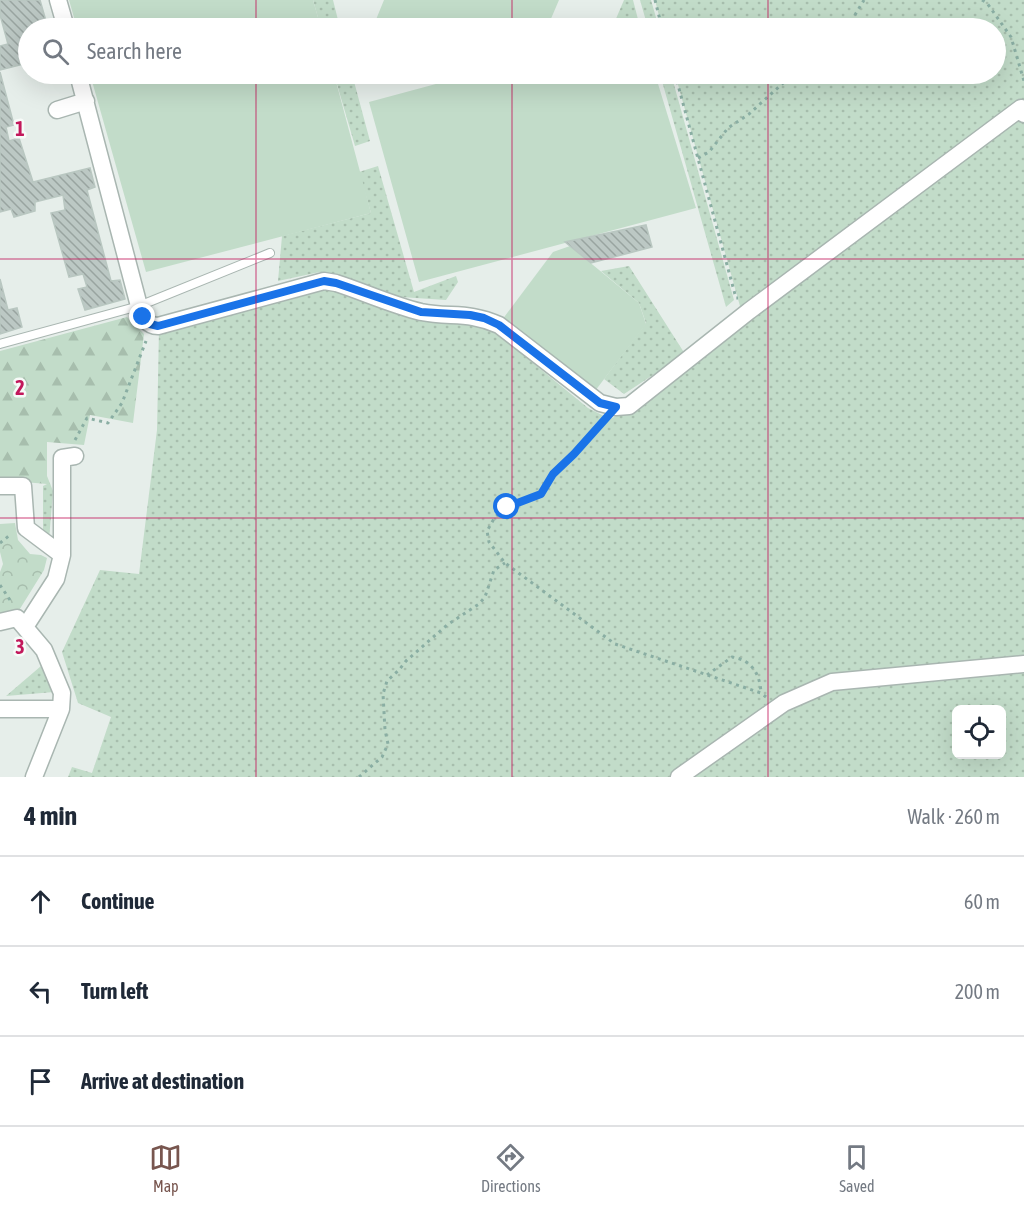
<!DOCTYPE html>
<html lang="en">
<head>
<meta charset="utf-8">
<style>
  :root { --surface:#fff; --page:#f6f6f7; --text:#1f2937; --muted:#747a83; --line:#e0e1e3; --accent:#78564f }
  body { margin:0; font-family:"Asap Condensed",sans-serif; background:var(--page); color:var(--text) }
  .controls { position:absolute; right:18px; bottom:18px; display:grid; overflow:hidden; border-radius:9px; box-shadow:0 6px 24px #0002 }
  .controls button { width:54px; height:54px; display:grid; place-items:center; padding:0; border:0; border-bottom:2px solid var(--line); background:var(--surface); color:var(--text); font:30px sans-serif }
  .stop { position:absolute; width:18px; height:18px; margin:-14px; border:4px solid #1a73e8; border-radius:50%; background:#fff }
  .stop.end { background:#1a73e8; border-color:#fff; box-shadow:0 2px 6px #0008 }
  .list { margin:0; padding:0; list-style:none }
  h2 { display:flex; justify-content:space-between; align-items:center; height:78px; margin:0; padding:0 24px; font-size:26px }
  h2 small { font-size:20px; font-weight:400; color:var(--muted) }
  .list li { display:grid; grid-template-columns:39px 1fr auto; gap:18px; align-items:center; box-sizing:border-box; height:90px; padding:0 24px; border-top:2px solid var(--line) }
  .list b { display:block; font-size:22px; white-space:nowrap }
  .list em { font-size:20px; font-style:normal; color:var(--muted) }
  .icon { flex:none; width:33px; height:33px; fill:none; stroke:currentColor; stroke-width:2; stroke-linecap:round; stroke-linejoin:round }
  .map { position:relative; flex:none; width:1024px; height:777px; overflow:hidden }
  .search { position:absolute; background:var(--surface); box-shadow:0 6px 24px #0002; left:18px; right:18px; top:18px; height:66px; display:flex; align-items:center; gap:15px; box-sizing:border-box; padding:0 21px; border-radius:33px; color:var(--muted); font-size:22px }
  .sheet { height:348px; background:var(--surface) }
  nav { display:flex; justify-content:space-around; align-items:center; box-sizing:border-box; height:84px; border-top:2px solid var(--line); background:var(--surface); font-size:16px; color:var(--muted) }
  nav a { display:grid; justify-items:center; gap:3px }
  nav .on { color:var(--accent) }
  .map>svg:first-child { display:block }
  .grass { fill:url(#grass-dots); fill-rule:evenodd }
  .forest { fill:url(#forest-firs) }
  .park { fill:url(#park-crowns) }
  .garden { fill:#c2dcc9 }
  .building { fill:url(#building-back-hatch); stroke:#b9c7c1; stroke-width:1.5 }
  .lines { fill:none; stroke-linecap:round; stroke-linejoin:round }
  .service-casing { stroke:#a9b6b1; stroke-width:10 }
  .minor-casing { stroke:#a9b6b1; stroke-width:19 }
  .path { stroke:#8aaea3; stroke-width:3; stroke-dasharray:3 4.5; stroke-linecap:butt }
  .service { stroke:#fff; stroke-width:8 }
  .minor { stroke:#fff; stroke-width:16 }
  .route { stroke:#1a73e8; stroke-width:8 }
  .grid { fill:none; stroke:#c2185b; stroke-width:1.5; stroke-opacity:0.55 }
  .grid-label { font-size:20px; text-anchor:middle; font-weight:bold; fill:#c2185b; stroke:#f7faf8; stroke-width:5; stroke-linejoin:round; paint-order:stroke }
</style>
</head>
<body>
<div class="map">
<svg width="1024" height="777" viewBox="0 0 1024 777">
  <defs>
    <pattern id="grass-dots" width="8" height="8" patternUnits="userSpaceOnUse" patternTransform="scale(1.5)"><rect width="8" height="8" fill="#c2dcc9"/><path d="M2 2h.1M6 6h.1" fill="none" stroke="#a7bead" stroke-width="1.8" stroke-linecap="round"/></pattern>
    <pattern id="forest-firs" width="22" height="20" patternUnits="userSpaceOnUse" patternTransform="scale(1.5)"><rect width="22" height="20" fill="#c2dcc9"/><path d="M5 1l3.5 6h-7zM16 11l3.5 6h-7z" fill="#a7bead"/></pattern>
    <pattern id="park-crowns" width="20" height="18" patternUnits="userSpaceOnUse" patternTransform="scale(1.5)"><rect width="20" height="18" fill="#c2dcc9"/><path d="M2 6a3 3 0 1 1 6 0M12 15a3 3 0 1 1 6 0" fill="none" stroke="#a7bead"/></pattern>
    <pattern id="building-back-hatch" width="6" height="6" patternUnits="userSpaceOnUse" patternTransform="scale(1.5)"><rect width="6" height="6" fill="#bcc8c4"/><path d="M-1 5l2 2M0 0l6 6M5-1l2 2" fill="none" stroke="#99a4a0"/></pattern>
  </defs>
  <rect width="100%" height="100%" fill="#e6eeea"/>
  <path class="grass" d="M313 0H333L340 28H321Z
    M624 0H633L640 27 612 28Z
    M640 0H651L659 28H648Z
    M655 0H1024V777H68L72 767 92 773 111 717 78 703 62 652 100 570 139 574 157 430 159 328 318 286 469 320 495 332 588 408 610 419 633 408 745 324 675 74H996V28H662ZM956 710H1002V754H956Z
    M334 74H352L370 141 355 146Z
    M660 74H671L734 300 726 307Z
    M378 166 414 292 456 276 458 282 446 300 400 297 320 272 278 281 282 236 371 213 359 172Z
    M629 266 685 354 624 394 604 379 646 323 639 303 601 271Z
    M47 476 53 491 49 540 43 537V486L47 484Z
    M41 666 54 692 6 696Z"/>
  <path class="forest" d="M127 317 144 334 133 423 90 415 84 445 47 442V484L0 480V351Z"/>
  <path class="park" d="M15 523 18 540 30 554 41 555 47 558 44 570 18 612 0 615V572L3 564 0 552V524Z"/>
  <path class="garden" d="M69 0H313L321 28H77Z
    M384 0H559L547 28H513L488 18 483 28H389L375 22Z
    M90 74H334L371 213 146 272Z
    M473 74H655L696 208 419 282 369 102Z
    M570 246 639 303 646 324 595 391 502 320 553 252Z"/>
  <path class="building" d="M0 0H40L48 28H28V63L0 70V46L8 44 0 15Z
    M0 72 14 125 6 127 9 141 19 138 33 182 90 168 95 187 87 190 111 281 120 280 125 299 85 310 78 289 87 287 83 274 69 277 51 213 65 210 63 195 35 202V211L14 217 11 209 0 212Z
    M646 225 652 247 591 263 565 242Z
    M0 279 8 310 17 308 22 327 0 334Z"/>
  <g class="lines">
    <g class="service-casing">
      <path id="service" d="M0 344 139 306 270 253"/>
    </g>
    <g class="minor-casing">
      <path id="minor" d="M58 0 66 28
        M78 74 139 306C143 316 146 326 158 326L324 281 336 283C364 292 392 305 421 312 451 318 468 311 499 325L600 403 616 407 629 406 749 311 1021 108 1024 114
        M57 110 86 101
        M0 486H23L26 528 62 555
        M0 622 17 618 44 650 62 693 61 709 34 777
        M25 627 56 579 62 555V458L75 456
        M0 709H61
        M679 777 784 703 832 682 1024 664"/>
    </g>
    <path class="path" d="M655 0 662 28
      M982 0 987 3 1011 37 1024 81
      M847 28 864 0
      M675 74 736 298H738
      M698 158 709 152 728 128 749 114 793 74
      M603 422 574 454 553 474 541 493 507 507 495 517 487 531 489 542 505 563 615 644 761 693 766 697
      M75 440 87 418 108 423 122 403 146 341
      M0 543 10 535
      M0 585 12 603
      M707 675 732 657C752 660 760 674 761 693
      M359 777 382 757 388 744 385 730 383 694 387 681 399 670 406 661 447 625 479 604 485 597 494 570 505 563"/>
    <use href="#service" class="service"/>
    <use href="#minor" class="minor"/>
  </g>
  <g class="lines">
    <path class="route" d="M143 317 150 324 158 326 324 281 336 283 421 312 470 315 484 318 499 325 600 403 616 407 574 454 553 474 541 494 507 507"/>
  </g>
  <path class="grid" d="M256 0V28M512 0V28M768 0V28M256 74V777M512 74V777M768 74V777M0 259H1024M0 518H1024"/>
  <g class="grid-label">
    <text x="20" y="136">1</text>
    <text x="20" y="395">2</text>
    <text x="20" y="654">3</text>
  </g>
</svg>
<div class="controls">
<button><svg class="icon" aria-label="locate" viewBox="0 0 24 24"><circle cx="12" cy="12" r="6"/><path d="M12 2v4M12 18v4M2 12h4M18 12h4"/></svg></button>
</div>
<div class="stop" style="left:507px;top:507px"></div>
<div class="stop end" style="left:143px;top:317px"></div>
<div class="search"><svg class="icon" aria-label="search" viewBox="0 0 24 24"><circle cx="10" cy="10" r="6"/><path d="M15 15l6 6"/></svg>Search here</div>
</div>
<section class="sheet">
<h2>4 min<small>Walk · 260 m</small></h2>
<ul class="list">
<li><svg class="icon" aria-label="ahead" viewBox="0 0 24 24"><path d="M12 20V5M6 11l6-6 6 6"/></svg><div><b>Continue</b></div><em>60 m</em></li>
<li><svg class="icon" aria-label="left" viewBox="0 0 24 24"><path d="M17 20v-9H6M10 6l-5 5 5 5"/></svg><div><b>Turn left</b></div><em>200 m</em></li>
<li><svg class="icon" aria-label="arrive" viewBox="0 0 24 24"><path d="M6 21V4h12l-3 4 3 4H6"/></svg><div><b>Arrive at destination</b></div></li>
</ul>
</section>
<nav>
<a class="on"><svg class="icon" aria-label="map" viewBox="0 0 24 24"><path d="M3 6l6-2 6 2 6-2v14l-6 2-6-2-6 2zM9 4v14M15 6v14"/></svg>Map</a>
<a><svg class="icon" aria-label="directions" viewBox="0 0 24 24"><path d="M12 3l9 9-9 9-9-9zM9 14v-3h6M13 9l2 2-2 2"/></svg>Directions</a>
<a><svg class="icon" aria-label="saved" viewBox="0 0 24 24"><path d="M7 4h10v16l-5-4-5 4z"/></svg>Saved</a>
</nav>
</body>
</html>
